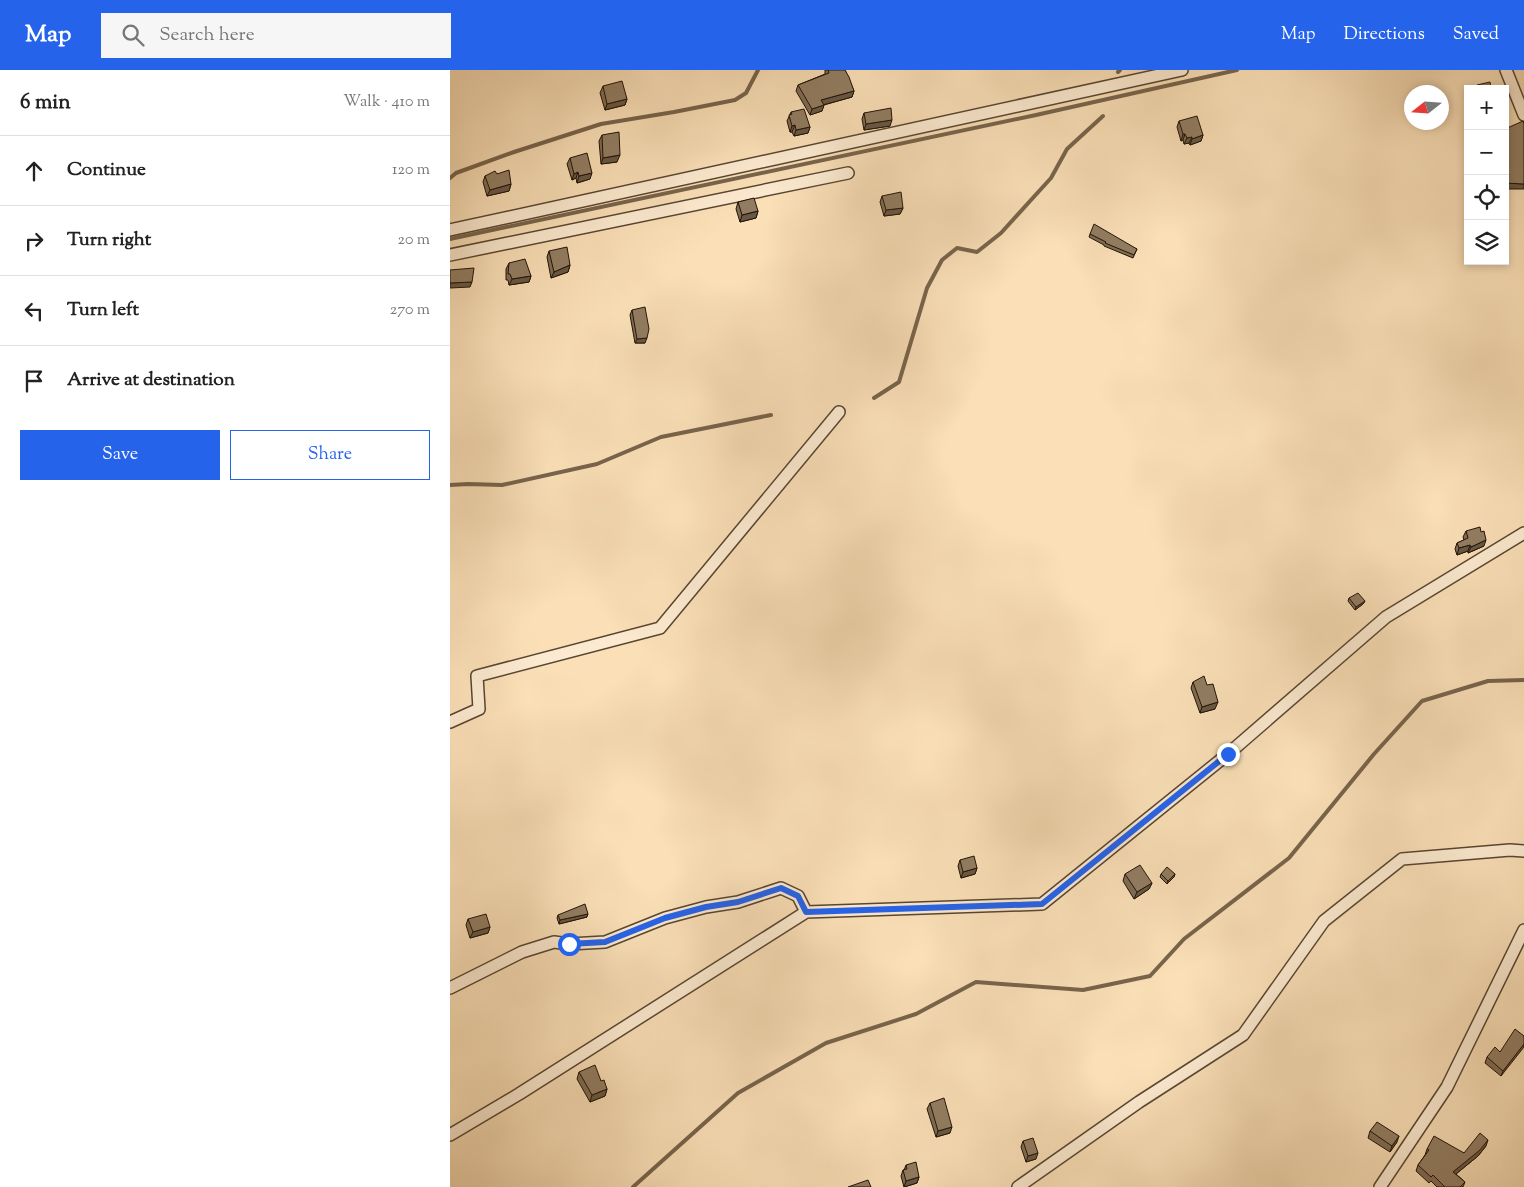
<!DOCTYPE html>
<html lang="en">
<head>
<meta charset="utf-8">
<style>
  :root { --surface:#fff; --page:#f6f6f6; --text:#222; --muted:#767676; --line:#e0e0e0; --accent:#2563eb }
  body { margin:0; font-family:"Sorts Mill Goudy",serif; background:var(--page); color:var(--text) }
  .controls { position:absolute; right:15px; top:15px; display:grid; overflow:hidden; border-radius:0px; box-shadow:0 2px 8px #0003 }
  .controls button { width:45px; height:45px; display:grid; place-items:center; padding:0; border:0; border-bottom:1px solid var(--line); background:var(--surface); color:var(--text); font:25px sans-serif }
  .compass { position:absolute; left:954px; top:15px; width:45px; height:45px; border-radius:50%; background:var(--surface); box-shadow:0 2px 8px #0003; rotate:253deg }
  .stop { position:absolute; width:15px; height:15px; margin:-11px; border:4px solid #2563eb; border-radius:50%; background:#fff }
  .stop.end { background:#2563eb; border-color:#fff; box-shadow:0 1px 5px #0008 }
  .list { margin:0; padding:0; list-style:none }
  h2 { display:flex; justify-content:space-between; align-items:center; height:65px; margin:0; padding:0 20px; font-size:21px }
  h2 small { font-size:16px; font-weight:400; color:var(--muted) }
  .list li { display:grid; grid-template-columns:32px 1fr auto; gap:15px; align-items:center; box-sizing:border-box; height:70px; padding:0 20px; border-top:1px solid var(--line) }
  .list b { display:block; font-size:19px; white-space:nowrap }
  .list em { font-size:16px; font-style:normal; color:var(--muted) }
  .actions { display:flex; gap:10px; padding:15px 20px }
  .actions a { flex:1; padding:11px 0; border:1px solid var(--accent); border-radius:0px; text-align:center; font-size:18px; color:var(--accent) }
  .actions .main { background:var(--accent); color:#fff }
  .icon { flex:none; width:28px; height:28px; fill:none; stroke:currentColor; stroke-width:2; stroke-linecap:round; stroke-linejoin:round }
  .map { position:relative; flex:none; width:1074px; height:1117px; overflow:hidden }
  header { display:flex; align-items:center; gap:30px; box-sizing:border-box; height:70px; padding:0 25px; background:var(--accent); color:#fff }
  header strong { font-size:24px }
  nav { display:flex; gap:28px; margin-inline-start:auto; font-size:18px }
  .search { width:350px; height:45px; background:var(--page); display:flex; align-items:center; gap:12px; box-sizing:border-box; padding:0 18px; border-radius:0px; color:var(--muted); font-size:19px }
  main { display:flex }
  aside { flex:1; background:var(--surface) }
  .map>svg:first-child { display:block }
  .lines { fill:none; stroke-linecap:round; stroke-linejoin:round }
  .stream { stroke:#78644c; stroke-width:4 }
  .street-casing { stroke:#584632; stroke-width:14 }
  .street { stroke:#fcead0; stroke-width:11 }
  .wall { fill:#7e6c54; stroke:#221306 }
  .shaded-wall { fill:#665845; stroke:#221306 }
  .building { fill:#927d62; stroke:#221306 }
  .route { stroke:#2563eb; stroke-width:6 }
</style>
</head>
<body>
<header>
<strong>Map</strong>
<div class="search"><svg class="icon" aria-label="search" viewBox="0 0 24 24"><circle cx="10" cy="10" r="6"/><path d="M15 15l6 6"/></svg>Search here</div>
<nav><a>Map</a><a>Directions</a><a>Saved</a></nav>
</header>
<main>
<aside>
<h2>6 min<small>Walk · 410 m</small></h2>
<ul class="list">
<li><svg class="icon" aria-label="ahead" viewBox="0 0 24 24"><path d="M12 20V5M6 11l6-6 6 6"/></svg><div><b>Continue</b></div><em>120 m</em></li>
<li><svg class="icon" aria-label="right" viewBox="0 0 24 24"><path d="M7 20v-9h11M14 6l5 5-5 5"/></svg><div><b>Turn right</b></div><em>20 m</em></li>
<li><svg class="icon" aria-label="left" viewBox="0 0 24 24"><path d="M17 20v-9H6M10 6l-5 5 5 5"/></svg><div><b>Turn left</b></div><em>270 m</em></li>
<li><svg class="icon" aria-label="arrive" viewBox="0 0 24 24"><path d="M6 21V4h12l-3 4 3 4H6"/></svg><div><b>Arrive at destination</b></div></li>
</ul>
<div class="actions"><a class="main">Save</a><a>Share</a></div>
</aside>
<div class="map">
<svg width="1074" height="1117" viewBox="0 0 1074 1117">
  <rect width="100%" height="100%" fill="#fadfb7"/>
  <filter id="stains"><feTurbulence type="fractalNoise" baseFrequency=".004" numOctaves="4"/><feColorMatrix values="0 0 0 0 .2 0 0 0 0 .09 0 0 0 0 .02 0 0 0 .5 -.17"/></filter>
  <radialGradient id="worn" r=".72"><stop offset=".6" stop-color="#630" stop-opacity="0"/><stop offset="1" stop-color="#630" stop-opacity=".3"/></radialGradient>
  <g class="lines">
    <path class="stream" d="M668 2 670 0
      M0 108 6 103 64 82 151 54 224 42 285 30 296 23 308 0
      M0 169 586 45 787 0
      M424 328 449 312 477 218 492 190 507 178 527 182 551 163 601 108 617 79 653 46
      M0 415 18 414 52 415 147 394 211 367 321 345
      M183 1117 288 1023 376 973 466 944 526 912 633 920 700 906 734 869 839 788 924 684 972 631 1038 611 1074 610"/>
    <g class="street-casing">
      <path id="street" d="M1056 0 1074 45
        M0 160 732 0
        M0 185 398 103
        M0 652 29 639 27 606 210 558 389 342
        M0 918 72 882 104 872 119 874 155 872 215 848 256 837 288 832 331 818 348 826 356 842
        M0 1065 69 1024 356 842 592 834 778 684 936 547 1074 463
        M568 1117 689 1032 793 965 874 851 952 789 1060 780 1074 781
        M930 1117 997 1017 1074 860"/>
    </g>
    <use href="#street" class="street"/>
  </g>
  <path class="wall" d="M375 0H395L404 21 402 27 374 35 372 41 360 45 346 21 348 15 375 4Z
    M153 16 177 29 175 35 155 40 150 23Z
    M341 42 360 57 358 63 344 66 342 62H340L337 51Z
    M414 43 440 56 414 60 412 49Z
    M729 51 753 65 751 71 740 75 739 73 734 74 733 70 731 71 727 57Z
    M152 65 167 92 151 94 149 71Z
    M120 88 140 109 127 113 126 108 122 110 117 94Z
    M47 104 61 114 59 121 37 126 33 112 35 106Z
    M432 126 453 138 450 144 434 146 430 132Z
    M288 132 308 141 306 148 290 152 286 139Z
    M640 164 687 179 683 188 654 176V175L639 167Z
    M99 181 120 195 118 202 101 208 97 187Z
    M59 193 81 206 79 212 59 215 58 210H56V199Z
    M182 240 195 273H185L180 245Z
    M1016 461 1034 476 1018 483V481L1007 485 1005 479 1007 473 1014 470 1013 467Z
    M899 528 915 531 913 534 905 540 898 531Z
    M743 612 765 639 750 643 741 618Z
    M510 790 527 798 525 804 511 808 508 796Z
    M675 804 702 813 699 819 684 829 673 811Z
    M711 804H725L724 807 717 814 710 807Z
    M108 845 137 847 109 854 107 848Z
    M18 849 40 857 38 863 20 868 16 855Z
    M1074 966 1051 1006 1035 993 1037 987 1050 982Z
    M129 1002 151 1011 157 1019 155 1026 140 1032 127 1009Z
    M480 1033 500 1063 486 1067 477 1039Z
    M920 1061 947 1072 940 1082 918 1068Z
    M573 1071 586 1089 576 1092 571 1077Z
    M1036 1076 1028 1086 1006 1104 1015 1112 1013 1117H987L981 1111 979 1113 966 1101 968 1095 975 1085 977 1079 1014 1083Z
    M456 1095 469 1107 467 1113 454 1117 451 1106 453 1100H454Z"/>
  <path class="shaded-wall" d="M404 21 402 27 369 36 371 30Z
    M177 29 175 35 155 40 157 34Z
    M374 35 372 41 360 45 362 39Z
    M442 50 440 56 414 60 416 54Z
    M345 55 342 62H340L342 56Z
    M360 57 358 63 344 66 346 60Z
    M733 64H735L733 70 731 71Z
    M753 65 751 71 740 75 742 69Z
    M742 67 739 73 734 74 737 68Z
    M170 85 167 92 151 94 153 88Z
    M128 102 126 108 122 110 124 104Z
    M142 103 140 109 127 113 129 106Z
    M1055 113 1074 114V119H1055Z
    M61 114 59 121 37 126 40 120Z
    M453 138 450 144 434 146 436 140Z
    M308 141 306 148 290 152 292 145Z
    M120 195 118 202 101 208 104 202Z
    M81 206 79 212 59 215 62 209Z
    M22 212 20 217 0 218V213Z
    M197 268 195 273H185L187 269Z
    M1036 470 1034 476 1018 483 1021 477Z
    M1020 475 1018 481 1007 485 1009 478Z
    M915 531 913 534 905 540 906 537Z
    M768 632 765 639 750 643 752 637Z
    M527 798 525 804 511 808 513 802Z
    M725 804 724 807 717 814 718 811Z
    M702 813 699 819 684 829 687 822Z
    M138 844 137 847 109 854 110 850Z
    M40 857 38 863 20 868 23 862Z
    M1074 974V977L1051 1006 1053 1001Z
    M157 1019 155 1026 140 1032 142 1025Z
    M502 1057 500 1063 486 1067 488 1061Z
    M949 1066 947 1072 940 1082 942 1076Z
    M1038 1070 1036 1076 1028 1086 1001 1108 1003 1102Z
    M588 1083 586 1089 576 1092 578 1086Z
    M469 1107 467 1113 454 1117 456 1111Z"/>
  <path class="building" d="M378 0H395L399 7 404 21 371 30 374 35 362 39 348 15 379 3Z
    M172 11 177 29 157 34 153 16Z
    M1040 12 1041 19H1027V15Z
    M441 38 442 50 416 54 414 43Z
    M354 39 360 57 346 60 345 55 342 56 339 45 342 44 341 42Z
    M747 46 753 65 742 69V67L737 68 735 64H733L729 51Z
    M1073 51 1074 54V114L1055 113V59Z
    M169 62 170 85 153 88 152 65Z
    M137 83 142 103 129 106 128 102 124 104 120 88Z
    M59 100 61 114 40 120 35 106 45 101 47 104Z
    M451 122 453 138 436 140 432 126Z
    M304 128 308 141 292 145 288 132Z
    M644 154 687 179 684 185 655 173 656 172 640 164Z
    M117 177 120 195 104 202 99 181Z
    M75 189 81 206 62 209 60 204H58L59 193Z
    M24 198 22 212 0 213V200Z
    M195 237 199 259 197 268 187 269 182 240Z
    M1030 457 1031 462 1034 461 1036 470 1021 477 1020 475 1009 478 1007 473 1018 468 1016 461Z
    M908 523 915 531 906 537 899 528Z
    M754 606 757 615 763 614 768 632 752 637 743 612Z
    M524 786 527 798 513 802 510 790Z
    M690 795 702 813 687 822 675 804Z
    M717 797 725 804 718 811 711 804Z
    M135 834 138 844 110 850 108 845Z
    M36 844 40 857 23 862 18 849Z
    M1065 959 1074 966V974L1053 1001 1037 987 1045 977 1050 982Z
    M145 995 151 1011 154 1010 157 1019 142 1025 129 1002Z
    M494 1028 502 1057 488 1061 480 1033Z
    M927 1052 949 1066 942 1076 920 1061Z
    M1030 1063 1038 1070 1030 1080 1003 1102 1015 1112 1010 1117H995L983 1105 981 1107 968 1095 979 1080 977 1079 984 1066 1014 1083Z
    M583 1068 588 1083 578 1086 573 1071Z
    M466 1092 469 1107 456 1111 453 1100 457 1099 456 1095Z
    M418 1110 421 1117H398Z"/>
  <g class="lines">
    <path class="route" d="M119 874 155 872 215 848 256 837 288 832 331 818 348 826 356 842 592 834 778 684"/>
  </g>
  <rect width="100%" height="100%" filter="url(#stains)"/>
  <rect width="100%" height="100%" fill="url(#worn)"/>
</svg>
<div class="controls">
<button>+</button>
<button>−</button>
<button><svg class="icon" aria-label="locate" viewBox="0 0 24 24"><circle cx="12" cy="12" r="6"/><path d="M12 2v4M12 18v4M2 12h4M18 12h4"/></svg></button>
<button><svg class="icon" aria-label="layers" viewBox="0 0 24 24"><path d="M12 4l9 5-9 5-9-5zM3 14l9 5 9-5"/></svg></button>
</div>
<svg class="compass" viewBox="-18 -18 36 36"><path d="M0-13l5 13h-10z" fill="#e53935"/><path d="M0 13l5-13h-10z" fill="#767676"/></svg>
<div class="stop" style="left:119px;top:874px"></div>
<div class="stop end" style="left:778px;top:684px"></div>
</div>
</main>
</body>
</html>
